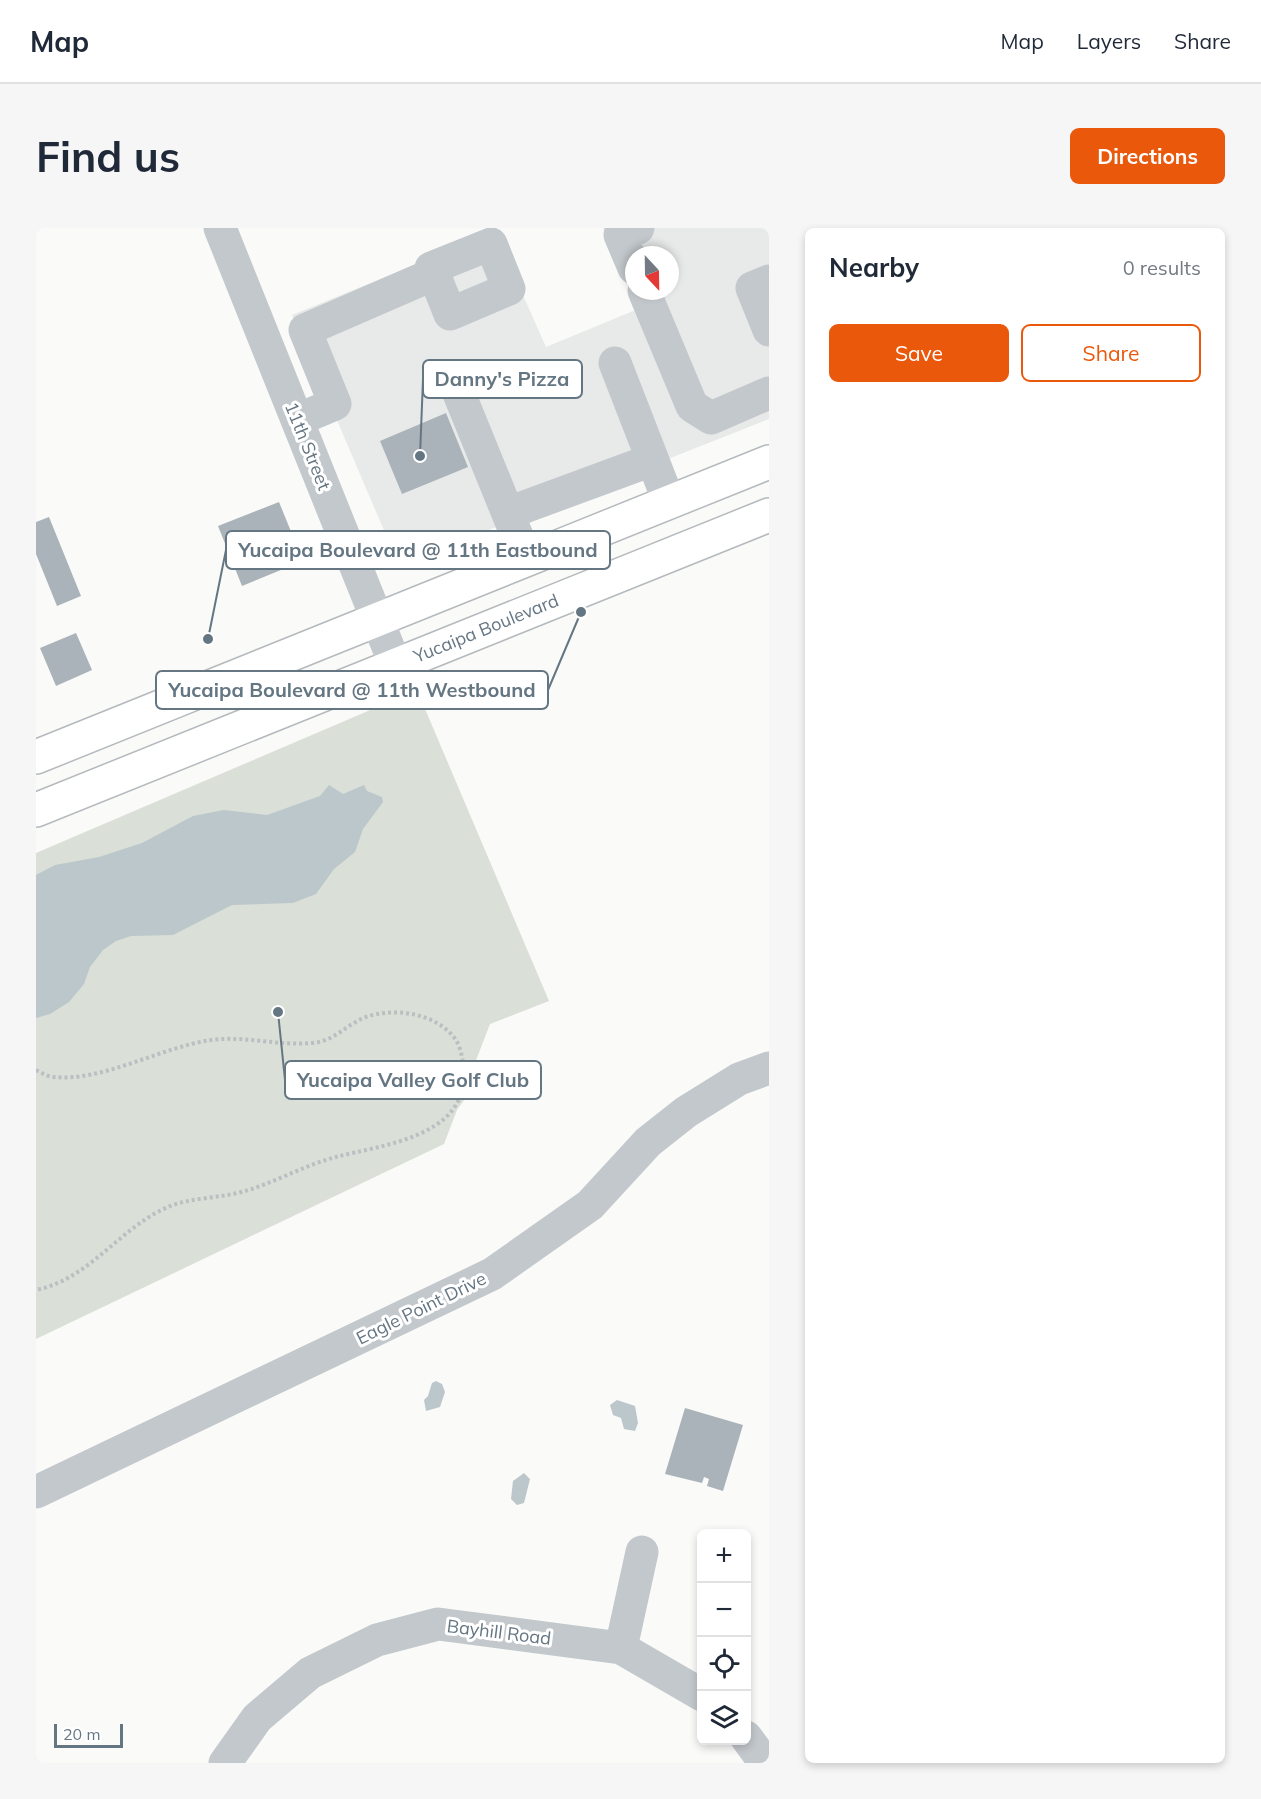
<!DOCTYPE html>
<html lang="en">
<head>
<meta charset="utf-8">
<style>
  :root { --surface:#fff; --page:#f6f6f7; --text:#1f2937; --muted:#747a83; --line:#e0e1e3; --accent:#ea580c }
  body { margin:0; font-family:Mulish,sans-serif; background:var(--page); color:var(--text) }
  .controls { position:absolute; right:18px; bottom:18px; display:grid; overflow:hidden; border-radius:9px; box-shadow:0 3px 9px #0003 }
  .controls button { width:54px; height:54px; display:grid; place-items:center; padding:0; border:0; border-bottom:2px solid var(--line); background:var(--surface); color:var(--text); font:30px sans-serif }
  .compass { position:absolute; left:589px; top:18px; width:54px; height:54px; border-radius:50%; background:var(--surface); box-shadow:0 3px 9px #0003; rotate:158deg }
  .scale { position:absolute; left:18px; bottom:15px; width:69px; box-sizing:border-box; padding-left:6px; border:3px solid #657683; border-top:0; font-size:16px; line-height:21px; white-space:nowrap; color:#657683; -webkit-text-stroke:4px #fff; paint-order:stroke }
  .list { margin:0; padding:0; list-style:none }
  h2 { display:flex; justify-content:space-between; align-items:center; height:78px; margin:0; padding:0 24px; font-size:26px }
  h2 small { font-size:20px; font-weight:400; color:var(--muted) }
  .actions { display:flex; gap:12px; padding:18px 24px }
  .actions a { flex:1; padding:14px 0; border:2px solid var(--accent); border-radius:9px; text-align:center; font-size:21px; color:var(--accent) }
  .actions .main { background:var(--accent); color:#fff }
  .icon { flex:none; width:33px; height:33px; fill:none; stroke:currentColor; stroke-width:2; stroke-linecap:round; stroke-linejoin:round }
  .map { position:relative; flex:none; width:733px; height:1535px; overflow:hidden; border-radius:9px }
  header { display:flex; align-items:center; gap:36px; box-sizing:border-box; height:84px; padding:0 30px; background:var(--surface); border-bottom:2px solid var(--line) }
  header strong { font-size:28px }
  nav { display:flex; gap:33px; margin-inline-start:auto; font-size:21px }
  .intro { display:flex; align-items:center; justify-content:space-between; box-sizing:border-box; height:144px; padding:0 36px }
  h1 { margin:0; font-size:42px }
  .button { padding:15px 27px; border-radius:9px; background:var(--accent); color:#fff; font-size:21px; font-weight:700 }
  main { display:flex; gap:36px; padding:0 36px }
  aside { flex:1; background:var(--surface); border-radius:9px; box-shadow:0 3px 9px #0003 }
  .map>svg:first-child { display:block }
  .built { fill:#e8e9e9; fill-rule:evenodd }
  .green { fill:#dadfd7 }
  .water { fill:#bbc7cb }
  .building { fill:#aab3b9 }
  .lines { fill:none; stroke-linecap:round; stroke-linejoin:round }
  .major-casing { stroke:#b5babe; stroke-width:36 }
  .path { stroke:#bbbfc2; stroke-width:4; stroke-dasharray:3 3; stroke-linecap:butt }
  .minor { stroke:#c3c8cc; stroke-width:33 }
  .major { stroke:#fff; stroke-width:33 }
  .labels { text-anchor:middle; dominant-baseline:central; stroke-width:6; stroke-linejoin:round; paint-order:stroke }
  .street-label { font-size:18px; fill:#657683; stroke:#fff }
  .leader { fill:none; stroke:#657683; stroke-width:2 }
  .callout-dot { fill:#657683; stroke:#fff; stroke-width:2 }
  .callout { fill:#fff; stroke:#657683; stroke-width:2 }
  .callout-label { font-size:20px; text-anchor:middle; font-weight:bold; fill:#657683 }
</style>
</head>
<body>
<header>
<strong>Map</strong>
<nav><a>Map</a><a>Layers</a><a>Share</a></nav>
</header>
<div class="intro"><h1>Find us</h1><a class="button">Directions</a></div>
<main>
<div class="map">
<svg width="733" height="1535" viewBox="0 0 733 1535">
  <rect width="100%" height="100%" fill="#fafaf8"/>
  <path class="built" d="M567 0H733V191L372 334 356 321 256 87 459 4 510 119 602 81ZM598 27H634V63H598Z"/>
  <path class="green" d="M381 462 513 773 454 796 434 848 428 872 421 882 408 916 0 1111V625Z"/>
  <path class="water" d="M293 557 307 566 328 557 331 563 346 569 347 574 327 601 319 624 298 641 280 666 257 675 196 677 137 707 95 708 80 713 67 722 54 739 48 756 33 774 14 786 0 790V647L19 637 63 629 106 615 157 588 188 582 231 587 284 568Z
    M400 1153 406 1156 409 1164 404 1179 390 1183 388 1172 392 1168 396 1155Z
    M581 1172 599 1178 602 1195 599 1203 588 1201 585 1190 577 1187 574 1177Z
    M488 1245 494 1251 488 1275 481 1277 475 1271 477 1253Z"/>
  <path class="building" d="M410 185 432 239 366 266 344 213Z
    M243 274 267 333 206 358 182 298Z
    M13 289 45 368 21 378 0 326V294Z
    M40 405 56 442 20 458 4 420Z
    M649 1180 707 1197 687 1263 671 1258 673 1251 668 1249 666 1255 629 1246Z"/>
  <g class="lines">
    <g class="major-casing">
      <path id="major" d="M0 529 733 234
        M0 582 733 287"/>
    </g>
    <path class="path" d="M0 842C6 845 12 849 18 849 66 854 126 819 175 812 211 807 247 820 283 814 301 810 313 795 330 789 359 779 401 785 420 812 426 822 428 838 428 850 425 910 345 917 300 929 269 937 240 954 209 963 186 970 151 970 132 979 83 1000 54 1051 0 1062"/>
    <path class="minor" d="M184 0 359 436
      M598 40 584 7 602 0
      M733 53 716 60 733 102
      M608 63 656 178 675 190 733 165
      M579 135 633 274
      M422 163 490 330
      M261 192 299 176 269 102 398 46 414 86 473 61 455 16 395 40 398 46
      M472 285 616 232
      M0 1264 456 1046 554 977 612 914 650 884 703 851 733 840
      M585 1420 606 1324
      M710 1509 729 1535
      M189 1535 221 1490 274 1445 341 1412 402 1396 585 1420 666 1467"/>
    <use href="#major" class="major"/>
  </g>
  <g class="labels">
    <g class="street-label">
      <text transform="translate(272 218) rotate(68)">11th Street</text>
      <text transform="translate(450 400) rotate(-22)">Yucaipa Boulevard</text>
      <text transform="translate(385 1080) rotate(-26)">Eagle Point Drive</text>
      <text transform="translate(463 1404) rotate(7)">Bayhill Road</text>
    </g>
  </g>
  <path class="leader" d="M384 228L387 151M172 411L190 322M545 384L512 462M242 784L249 852"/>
  <g class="callout-dot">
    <circle cx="384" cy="228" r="6"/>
    <circle cx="172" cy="411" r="6"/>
    <circle cx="545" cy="384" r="6"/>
    <circle cx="242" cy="784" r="6"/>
  </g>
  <g class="callout">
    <rect x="387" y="132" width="159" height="38" rx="6"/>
    <rect x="190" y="303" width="384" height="38" rx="6"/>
    <rect x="120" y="443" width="392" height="38" rx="6"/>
    <rect x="249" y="833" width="256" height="38" rx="6"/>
  </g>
  <g class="callout-label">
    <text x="466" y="158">Danny's Pizza</text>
    <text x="382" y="329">Yucaipa Boulevard @ 11th Eastbound</text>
    <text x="316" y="469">Yucaipa Boulevard @ 11th Westbound</text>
    <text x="377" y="859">Yucaipa Valley Golf Club</text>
  </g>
</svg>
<div class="controls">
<button>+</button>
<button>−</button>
<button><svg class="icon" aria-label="locate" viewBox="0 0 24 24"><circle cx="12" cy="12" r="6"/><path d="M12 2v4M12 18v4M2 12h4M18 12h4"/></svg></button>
<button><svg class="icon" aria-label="layers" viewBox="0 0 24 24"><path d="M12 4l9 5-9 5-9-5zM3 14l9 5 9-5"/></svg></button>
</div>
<svg class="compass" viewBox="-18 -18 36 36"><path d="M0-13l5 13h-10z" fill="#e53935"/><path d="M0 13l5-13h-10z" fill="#747a83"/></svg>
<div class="scale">20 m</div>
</div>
<aside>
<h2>Nearby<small>0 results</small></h2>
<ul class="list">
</ul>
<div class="actions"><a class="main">Save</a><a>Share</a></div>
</aside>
</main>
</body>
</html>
